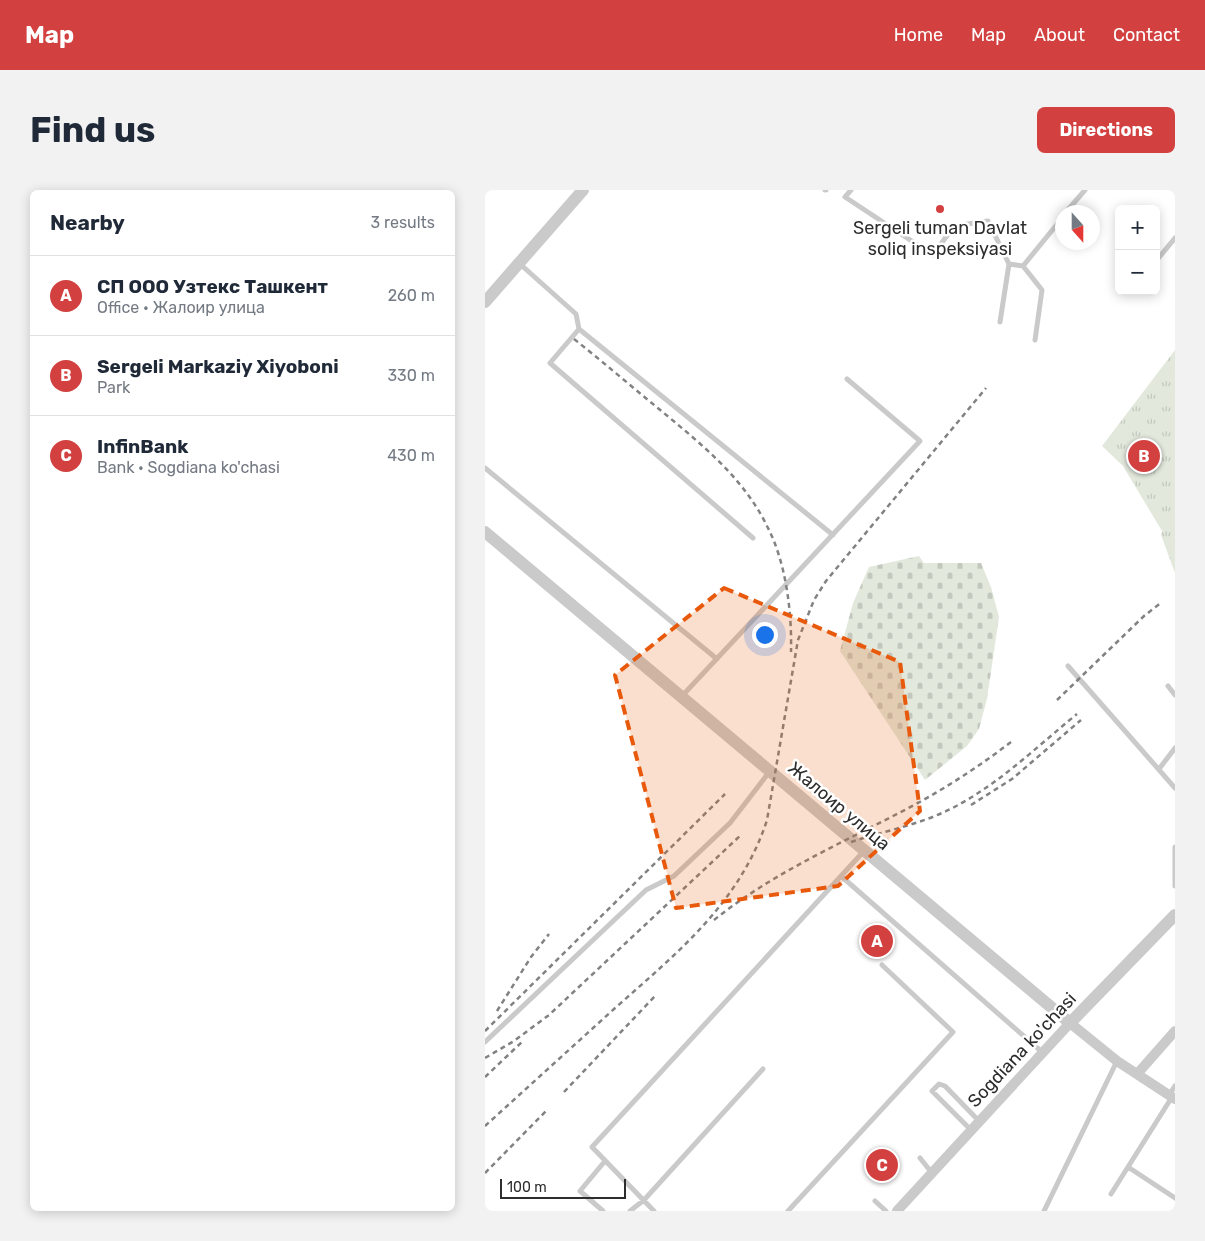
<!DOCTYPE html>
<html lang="en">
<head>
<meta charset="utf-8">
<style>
  :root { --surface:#fff; --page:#f2f2f3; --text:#1f2937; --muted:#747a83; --line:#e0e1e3; --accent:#d24140 }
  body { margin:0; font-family:Rubik,sans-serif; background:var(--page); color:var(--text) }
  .controls { position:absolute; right:15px; top:15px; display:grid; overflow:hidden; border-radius:8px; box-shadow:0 2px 12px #0003 }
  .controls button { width:45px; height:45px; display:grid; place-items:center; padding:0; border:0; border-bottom:1px solid var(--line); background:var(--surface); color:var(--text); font:25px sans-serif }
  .compass { position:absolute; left:570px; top:15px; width:45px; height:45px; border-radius:50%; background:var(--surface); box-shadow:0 2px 12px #0003; rotate:159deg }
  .scale { position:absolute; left:15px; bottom:12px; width:126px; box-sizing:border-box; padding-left:5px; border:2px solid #2d2d2d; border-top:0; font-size:14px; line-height:18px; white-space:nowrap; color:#2d2d2d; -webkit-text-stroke:4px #fff; paint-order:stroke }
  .you { position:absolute; left:279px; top:444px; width:18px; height:18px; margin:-12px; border:4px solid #fff; border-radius:50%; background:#1a73e8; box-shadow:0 0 0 8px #1a73e833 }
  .badge { display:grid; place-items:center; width:32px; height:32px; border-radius:50%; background:var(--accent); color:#fff; font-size:16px; font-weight:700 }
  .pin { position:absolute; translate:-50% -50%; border:2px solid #fff; box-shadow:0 1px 5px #0006 }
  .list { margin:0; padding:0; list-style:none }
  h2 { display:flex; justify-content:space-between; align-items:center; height:65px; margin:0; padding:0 20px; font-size:21px }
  h2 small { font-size:16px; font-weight:400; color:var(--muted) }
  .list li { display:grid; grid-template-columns:32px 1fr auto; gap:15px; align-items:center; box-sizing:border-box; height:80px; padding:0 20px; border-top:1px solid var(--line) }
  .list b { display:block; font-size:19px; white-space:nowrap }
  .list p { margin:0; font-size:16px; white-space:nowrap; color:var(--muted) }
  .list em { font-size:16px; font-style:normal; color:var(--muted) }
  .map { position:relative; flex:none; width:690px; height:1021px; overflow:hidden; border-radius:8px }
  header { display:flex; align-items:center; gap:30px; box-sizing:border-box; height:70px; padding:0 25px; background:var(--accent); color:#fff }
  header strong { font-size:24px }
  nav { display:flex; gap:28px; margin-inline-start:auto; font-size:18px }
  .intro { display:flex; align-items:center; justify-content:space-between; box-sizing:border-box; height:120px; padding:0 30px }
  h1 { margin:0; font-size:35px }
  .button { padding:12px 22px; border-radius:8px; background:var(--accent); color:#fff; font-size:18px; font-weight:700 }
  main { display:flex; gap:30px; padding:0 30px }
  aside { flex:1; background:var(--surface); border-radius:8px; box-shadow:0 2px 12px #0003 }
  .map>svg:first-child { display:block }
  .grass { fill:url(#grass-tufts) }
  .cemetery { fill:url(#cemetery-stones) }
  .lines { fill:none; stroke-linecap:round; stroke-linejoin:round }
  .service { stroke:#cacaca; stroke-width:5 }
  .minor { stroke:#cacaca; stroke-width:10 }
  .tertiary { stroke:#cacaca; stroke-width:12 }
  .rail { stroke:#828282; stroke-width:2.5; stroke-dasharray:5 4; stroke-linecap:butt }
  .marked { fill:#e8590c; fill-opacity:0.2; stroke:#e8590c; stroke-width:4; stroke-dasharray:10 6; stroke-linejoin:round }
  .poi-dot { fill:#d24140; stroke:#fff; stroke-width:2 }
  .labels { text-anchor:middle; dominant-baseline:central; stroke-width:5; stroke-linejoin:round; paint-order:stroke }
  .poi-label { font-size:18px; fill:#2d2d2d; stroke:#fff }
  .street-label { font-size:18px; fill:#2d2d2d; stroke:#fff }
</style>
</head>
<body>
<header>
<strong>Map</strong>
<nav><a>Home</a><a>Map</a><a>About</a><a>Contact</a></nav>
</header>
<div class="intro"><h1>Find us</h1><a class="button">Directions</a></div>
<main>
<aside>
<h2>Nearby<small>3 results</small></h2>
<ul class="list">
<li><span class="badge">A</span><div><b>СП ООО Узтекс Ташкент</b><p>Office · Жалоир улица</p></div><em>260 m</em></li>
<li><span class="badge">B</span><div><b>Sergeli Markaziy Xiyoboni</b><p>Park</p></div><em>330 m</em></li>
<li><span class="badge">C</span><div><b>InfinBank</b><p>Bank · Sogdiana ko'chasi</p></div><em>430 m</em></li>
</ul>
</aside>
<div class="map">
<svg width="690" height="1021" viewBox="0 0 690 1021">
  <defs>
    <pattern id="grass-tufts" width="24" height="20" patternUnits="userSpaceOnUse" patternTransform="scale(1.25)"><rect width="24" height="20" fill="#e2e9dc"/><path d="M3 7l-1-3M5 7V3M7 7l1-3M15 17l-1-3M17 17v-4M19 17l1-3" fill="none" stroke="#c2c8bd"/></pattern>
    <pattern id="cemetery-stones" width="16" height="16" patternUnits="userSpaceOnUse" patternTransform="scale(1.25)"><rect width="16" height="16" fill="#e2e9dc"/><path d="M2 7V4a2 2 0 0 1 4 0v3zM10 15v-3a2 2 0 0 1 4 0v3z" fill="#c2c8bd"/></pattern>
  </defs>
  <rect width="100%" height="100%" fill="#fff"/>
  <path class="grass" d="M690 160V383L676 345 677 341 638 276 617 256Z"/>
  <path class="cemetery" d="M434 366 439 373H496L506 397 514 427 502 509 494 539 482 556 440 590 355 461 368 413 384 377Z"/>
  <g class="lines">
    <path class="service" d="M340 0H341
      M366 0 360 7 448 65 469 36 503 31 524 74
      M581 22 600 0
      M671 71 690 48
      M35 74 91 124 94 139 65 173 268 348
      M538 76 578 27
      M515 132 524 74 538 76 557 100 550 150
      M94 139 348 345
      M0 278 232 469
      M583 476 690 598
      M683 496 690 505
      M197 506 435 251 362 189
      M674 579 690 558
      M690 657V696
      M356 686 557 862
      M0 852 161 700 189 686 245 633 285 581
      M684 905 690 896
      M486 940 447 901 454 894 460 896 494 931
      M435 968 447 983
      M643 977 690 1008
      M626 1004 687 907
      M390 1011 401 1021
      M118 1021 95 1001 120 971
      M145 1021 159 1010 278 879
      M169 1021 107 957 379 661
      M303 1021 468 842 397 775
      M559 1021 632 871"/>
    <path class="minor" d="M653 883 690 841
      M412 1021 585 833 632 871 690 909"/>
    <path class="tertiary" d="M0 112 98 0
      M0 342 585 833 690 725"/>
    <path class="rail" d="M89 149C118 172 146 196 174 219 215 253 258 287 282 336 301 372 307 422 306 462
      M572 510 659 426 677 412
      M486 615 527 589 596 530
      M366 652C396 642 428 636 457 623 508 600 549 559 592 524
      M229 730C290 681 362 651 431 614 464 596 496 575 526 552
      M12 821 46 767 64 744
      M0 841 240 604
      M0 868 29 851 64 825 257 644
      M0 887 39 850
      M79 902 171 805
      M0 936C43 897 86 858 129 819 192 763 255 713 282 630L313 450 329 410 341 391 501 198
      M0 983 63 919"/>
  </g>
  <path class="marked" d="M239 398 415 472 435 621 353 696 191 718 130 485Z"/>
  <circle class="poi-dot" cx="455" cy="19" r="5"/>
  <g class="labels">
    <g class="poi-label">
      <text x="455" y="38">Sergeli tuman Davlat<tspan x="455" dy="21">soliq inspeksiyasi</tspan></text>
    </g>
    <g class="street-label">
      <text transform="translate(354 616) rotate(40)">Жалоир улица</text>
      <text transform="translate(537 860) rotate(-47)">Sogdiana ko'chasi</text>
    </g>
  </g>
</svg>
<div class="controls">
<button>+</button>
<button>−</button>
</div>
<svg class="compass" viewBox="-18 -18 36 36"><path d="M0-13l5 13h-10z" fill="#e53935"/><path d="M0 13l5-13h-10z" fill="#747a83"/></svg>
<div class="scale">100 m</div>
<div class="you"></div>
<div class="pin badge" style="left:392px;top:751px">A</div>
<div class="pin badge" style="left:659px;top:266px">B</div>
<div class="pin badge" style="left:397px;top:975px">C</div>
</div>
</main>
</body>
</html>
